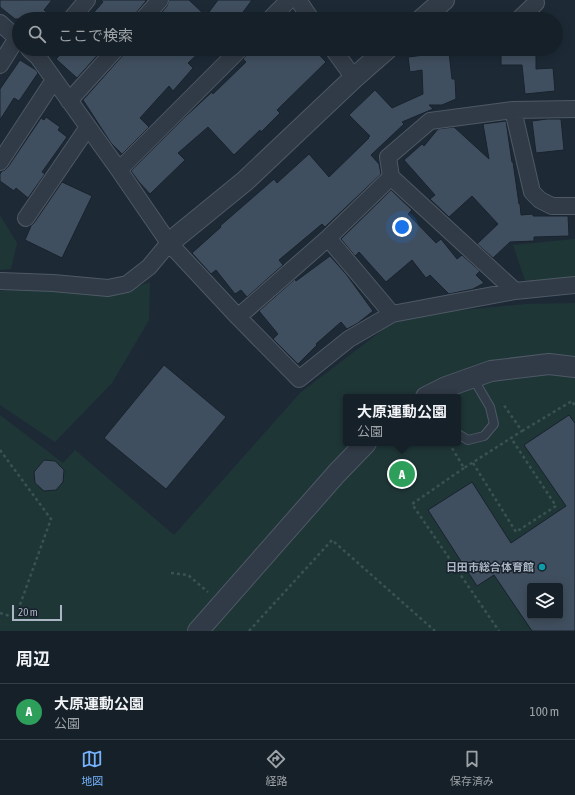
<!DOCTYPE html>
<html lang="ja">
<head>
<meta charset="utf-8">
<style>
  :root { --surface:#162028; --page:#1f2830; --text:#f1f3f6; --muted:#9ea3a8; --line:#353e45; --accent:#75b3ff }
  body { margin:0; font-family:"Asap Condensed","Noto Sans JP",sans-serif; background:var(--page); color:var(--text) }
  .controls { position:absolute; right:12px; bottom:12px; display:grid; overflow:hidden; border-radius:4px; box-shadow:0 2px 10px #0003 }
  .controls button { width:36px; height:36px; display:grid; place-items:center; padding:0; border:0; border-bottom:1px solid var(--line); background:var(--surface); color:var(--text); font:20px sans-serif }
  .scale { position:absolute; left:12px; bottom:10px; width:50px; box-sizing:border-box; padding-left:4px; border:2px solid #aab6c4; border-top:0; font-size:11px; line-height:14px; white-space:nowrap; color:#aab6c4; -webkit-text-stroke:3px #17202b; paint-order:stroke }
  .you { position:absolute; left:402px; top:227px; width:14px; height:14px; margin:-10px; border:3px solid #fff; border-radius:50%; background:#1a73e8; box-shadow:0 0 0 6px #1a73e833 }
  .badge { display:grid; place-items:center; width:26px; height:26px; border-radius:50%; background:var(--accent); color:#fff; font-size:13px; font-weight:700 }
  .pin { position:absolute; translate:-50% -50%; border:2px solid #fff; box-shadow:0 1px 4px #0006 }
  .popup { position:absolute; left:343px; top:394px; width:118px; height:52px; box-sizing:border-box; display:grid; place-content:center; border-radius:4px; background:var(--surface); filter:drop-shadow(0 1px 3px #0005); font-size:13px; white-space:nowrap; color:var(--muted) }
  .popup b { font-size:15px; color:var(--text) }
  .popup::after { content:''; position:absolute; left:50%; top:100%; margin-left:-8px; border:8px solid transparent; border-top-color:var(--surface) }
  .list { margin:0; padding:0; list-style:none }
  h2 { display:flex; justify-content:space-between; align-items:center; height:52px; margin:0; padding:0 16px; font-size:17px }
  h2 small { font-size:13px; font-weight:400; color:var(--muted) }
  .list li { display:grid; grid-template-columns:26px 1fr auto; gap:12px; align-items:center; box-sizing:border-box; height:56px; padding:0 16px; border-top:1px solid var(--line) }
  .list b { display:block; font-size:15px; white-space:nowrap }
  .list p { margin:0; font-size:13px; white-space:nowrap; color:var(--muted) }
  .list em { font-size:13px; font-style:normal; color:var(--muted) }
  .icon { flex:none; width:22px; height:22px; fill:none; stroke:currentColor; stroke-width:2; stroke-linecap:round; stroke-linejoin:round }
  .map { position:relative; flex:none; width:575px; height:631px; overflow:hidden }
  .search { position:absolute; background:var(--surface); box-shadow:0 2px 10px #0003; left:12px; right:12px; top:12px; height:44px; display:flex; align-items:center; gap:10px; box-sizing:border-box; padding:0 14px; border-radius:22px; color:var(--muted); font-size:15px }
  .sheet { height:108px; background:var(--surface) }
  nav { display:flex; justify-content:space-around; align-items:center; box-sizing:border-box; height:56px; border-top:1px solid var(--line); background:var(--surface); font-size:11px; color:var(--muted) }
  nav a { display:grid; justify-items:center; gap:2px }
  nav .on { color:var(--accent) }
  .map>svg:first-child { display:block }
  .green { fill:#1f3637; fill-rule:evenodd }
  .building { fill:#404f5f; stroke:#19222d; fill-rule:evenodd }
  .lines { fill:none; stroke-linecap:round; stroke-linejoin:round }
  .service-casing { stroke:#4e5965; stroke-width:10 }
  .minor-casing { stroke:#4e5965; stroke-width:18 }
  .tertiary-casing { stroke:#4e5965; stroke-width:22 }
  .path { stroke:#3a5252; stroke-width:2.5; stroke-dasharray:3 3; stroke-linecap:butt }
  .service { stroke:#313b47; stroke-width:8 }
  .minor { stroke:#313b47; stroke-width:16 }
  .tertiary { stroke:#313b47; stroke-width:20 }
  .culture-dot { fill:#0f9aa8; stroke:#17202b; stroke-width:1.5 }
  .labels { text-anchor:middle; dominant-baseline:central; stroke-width:3; stroke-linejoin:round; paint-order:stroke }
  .poi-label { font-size:11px; font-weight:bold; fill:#aab6c4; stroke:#17202b; text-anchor:end }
</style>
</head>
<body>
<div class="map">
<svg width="575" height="631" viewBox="0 0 575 631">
  <rect width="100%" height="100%" fill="#1d2a36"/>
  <path class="green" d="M0 215 17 243 11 269 0 270Z
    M575 239V282L527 286 513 245Z
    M150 282 149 320 112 383 55 442 0 405V291L10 290 119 293Z
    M575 303V631H0V415L63 463 75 450 174 535 300 393 401 316 526 304ZM346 397H458V443H346ZM530 586H560V616H530Z"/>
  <path class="building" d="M0 0H52L44 10 56 19H15L0 7Z
    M101 0H145L146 1 136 13 134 19H122L116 14 111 19H88L103 2Z
    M169 0H189L206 16 218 0H252L238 19H156L167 6Z
    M51 49H103L77 78 56 59 59 56Z
    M125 49H203L188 63 193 68 173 91 169 86 140 118 149 127 122 154 111 143 83 100 123 55Z
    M252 49H314L326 62 277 110 280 113 261 132 260 130 234 155 208 127 178 153 185 160 150 194 139 182 131 171 186 116 212 92 213 94 246 62 243 59Z
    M501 49H536V69L553 68 555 91 525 94 522 65H501Z
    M449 52 452 79H455L456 99 442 105H429L433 109 402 122 404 124 371 155 379 164 381 174 325 227 322 224 279 260 283 265 247 297 241 290 235 294 216 270 211 274 192 253 221 227 220 226 274 179 277 183 309 154 329 177 369 138H368L370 136 349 115 375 90 392 108 423 94 422 70 410 72 408 57Z
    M20 60 36 70 38 73 19 101 14 98 0 120V89Z
    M46 117 60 127 58 130 67 137 42 172 45 174 28 198 16 188 14 191 0 181V174L2 171 5 170 8 167 41 118 44 120Z
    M547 119H561L564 150 536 153 532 121Z
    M506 121 512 162H513L519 204H520L521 215 533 214V216H568L569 236 534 237V241L510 242 493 258 475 242 477 244 498 224 472 196 449 217 430 199 435 195 404 160 422 144 424 146 438 129 454 127 489 159 483 124Z
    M62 182 92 196 62 258 25 240 31 226 34 223Z
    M391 190 412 210 408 214 436 243 441 239 457 259 462 255 480 271 476 275 484 283 473 289 449 294 430 275 426 278 412 260 386 282 359 252 355 256 341 239Z
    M330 256 346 274 373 311 358 323 347 329 341 322 316 344 317 345 298 364 273 339 278 334 259 311 295 279 296 281Z
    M164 365 226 417 166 489 104 438Z
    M569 415 575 423V631H532L494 575 477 586 428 510 472 482 511 543 566 506 524 445ZM530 586H560V616H530Z
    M44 460 55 461 64 470 63 482 56 490 44 491 35 483 34 472Z"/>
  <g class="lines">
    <g class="service-casing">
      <path id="service" d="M458 434 468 440 484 436 494 424 490 407 473 378"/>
    </g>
    <g class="minor-casing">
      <path id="minor" d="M298 0 311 19
        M71 19 87 0
        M143 19 160 0
        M270 19 289 0
        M519 19 536 3
        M0 23 19 40
        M29 49 38 57 119 170 169 243 238 317 299 379 349 339 392 314 515 291 575 285
        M333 49 354 78
        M0 65 17 38
        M69 101 116 49
        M513 110 532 192 540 200 552 206H575
        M0 162 54 80
        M119 170 240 49
        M26 218 88 127
        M328 238 392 314
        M0 281 53 283 108 288 127 284 149 267 169 243
        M515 291 391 177 388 157 430 121 513 110 575 109
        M238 317 328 238 391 177"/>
    </g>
    <g class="tertiary-casing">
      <path id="tertiary" d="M422 19 444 0
        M169 243 245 181 354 78 387 49
        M426 397 446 387 491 371 549 364 575 367
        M198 631 337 473 366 443"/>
    </g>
    <path class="path" d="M522 431 572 401 575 406
      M449 443 464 468 522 431 503 404
      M0 450 51 519 17 613
      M473 463 516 532 556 506 511 438
      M464 468 412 504 499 631
      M171 573 188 575 208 592
      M0 613 10 616
      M249 631 332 540 435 631"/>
    <use href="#service" class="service"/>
    <use href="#minor" class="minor"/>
    <use href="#tertiary" class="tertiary"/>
  </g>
  <circle class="culture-dot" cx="542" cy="567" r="4"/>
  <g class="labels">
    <g class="poi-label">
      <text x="534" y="567">日田市総合体育館</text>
    </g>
  </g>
</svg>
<div class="controls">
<button><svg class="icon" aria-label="layers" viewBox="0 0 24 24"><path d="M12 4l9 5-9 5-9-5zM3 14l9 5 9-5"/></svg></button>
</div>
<div class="scale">20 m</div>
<div class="you"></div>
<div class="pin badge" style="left:402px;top:474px;background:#2e9e5b">A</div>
<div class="popup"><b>大原運動公園</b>公園</div>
<div class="search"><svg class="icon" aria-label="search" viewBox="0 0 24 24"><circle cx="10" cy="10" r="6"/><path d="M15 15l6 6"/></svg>ここで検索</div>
</div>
<section class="sheet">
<h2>周辺<small></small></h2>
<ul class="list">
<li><span class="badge" style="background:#2e9e5b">A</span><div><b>大原運動公園</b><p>公園</p></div><em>100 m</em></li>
</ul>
</section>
<nav>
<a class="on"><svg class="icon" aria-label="map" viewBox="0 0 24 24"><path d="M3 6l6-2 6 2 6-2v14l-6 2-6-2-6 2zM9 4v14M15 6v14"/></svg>地図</a>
<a><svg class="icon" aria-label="directions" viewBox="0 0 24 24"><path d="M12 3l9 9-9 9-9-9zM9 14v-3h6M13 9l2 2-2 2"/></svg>経路</a>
<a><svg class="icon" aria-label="saved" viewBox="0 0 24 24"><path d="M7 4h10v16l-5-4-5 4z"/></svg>保存済み</a>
</nav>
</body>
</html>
